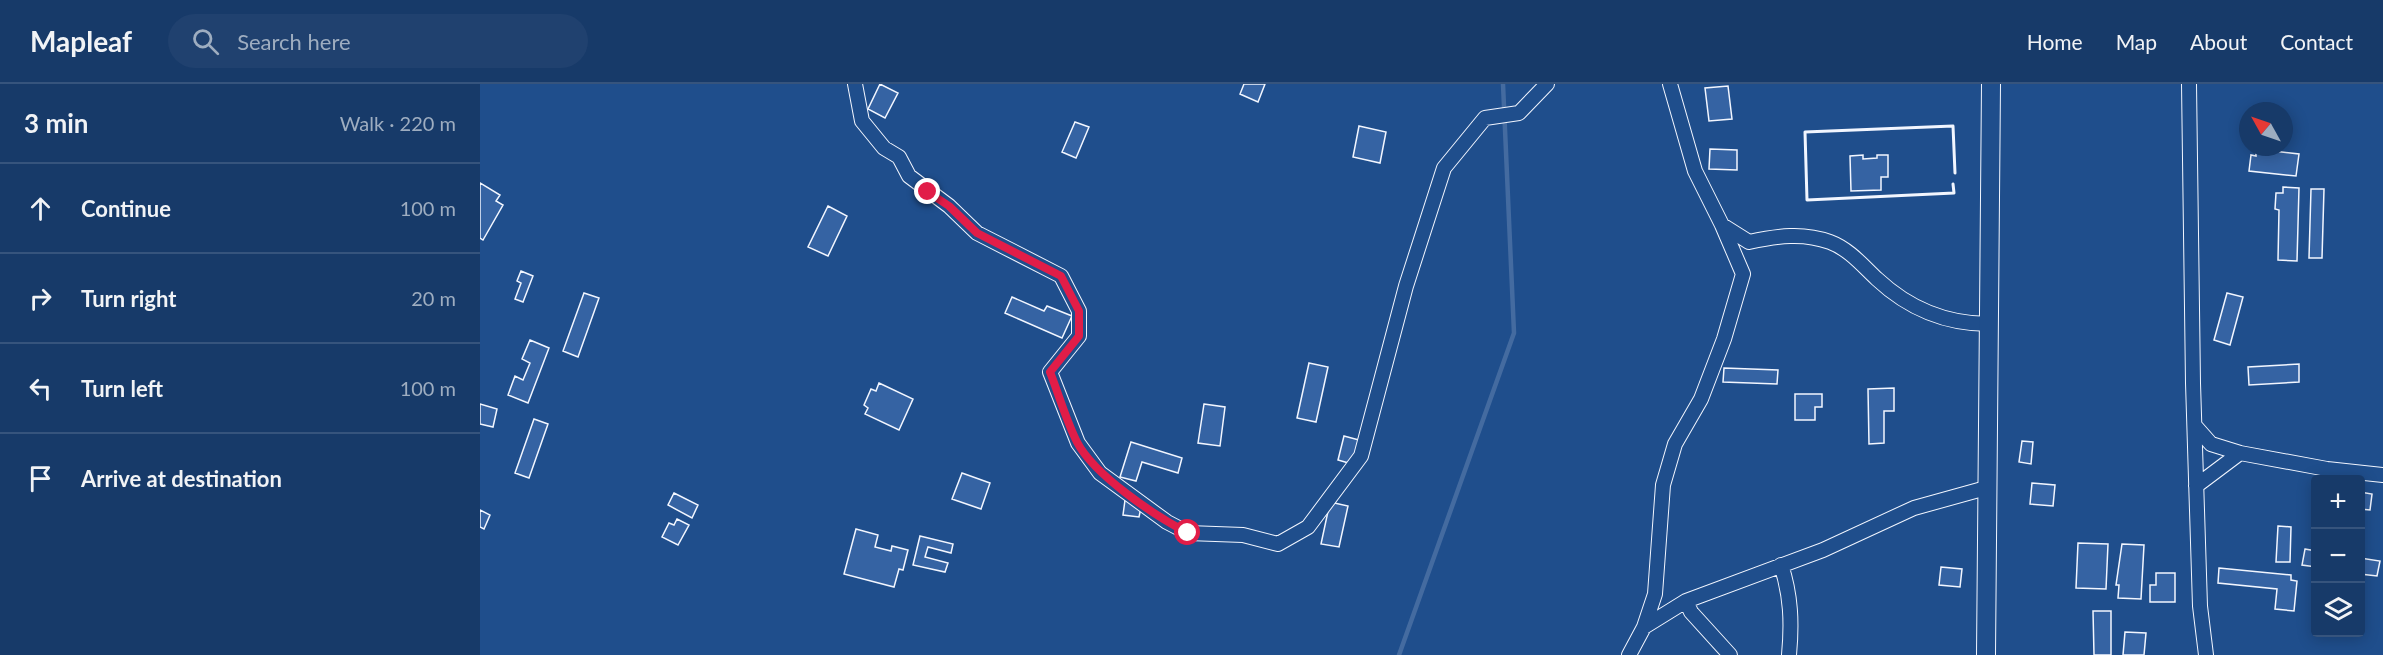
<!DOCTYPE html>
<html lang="en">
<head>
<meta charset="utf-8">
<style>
  :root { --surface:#173a69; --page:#20416f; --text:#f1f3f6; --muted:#9eadc0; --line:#36547d }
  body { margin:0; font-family:Lato,sans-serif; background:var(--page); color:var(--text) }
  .controls { position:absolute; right:18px; bottom:18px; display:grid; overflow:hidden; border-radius:6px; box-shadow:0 3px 15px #0003 }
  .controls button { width:54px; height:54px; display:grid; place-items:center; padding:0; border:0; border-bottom:2px solid var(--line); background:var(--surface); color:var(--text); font:30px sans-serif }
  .compass { position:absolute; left:1759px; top:18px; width:54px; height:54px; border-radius:50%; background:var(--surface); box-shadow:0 3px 15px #0003; rotate:310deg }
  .stop { position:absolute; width:18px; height:18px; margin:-14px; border:4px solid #e11d48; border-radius:50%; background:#fff }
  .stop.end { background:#e11d48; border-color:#fff; box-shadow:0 2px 6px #0008 }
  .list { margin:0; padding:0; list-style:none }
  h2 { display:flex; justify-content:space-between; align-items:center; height:78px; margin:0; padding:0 24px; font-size:26px }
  h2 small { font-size:20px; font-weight:400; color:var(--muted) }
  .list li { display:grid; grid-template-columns:39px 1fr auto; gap:18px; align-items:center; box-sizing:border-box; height:90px; padding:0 24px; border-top:2px solid var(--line) }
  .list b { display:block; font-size:22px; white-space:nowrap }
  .list em { font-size:20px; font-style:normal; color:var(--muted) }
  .icon { flex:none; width:33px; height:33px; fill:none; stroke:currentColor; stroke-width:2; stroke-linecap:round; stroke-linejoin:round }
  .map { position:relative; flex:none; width:1903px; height:571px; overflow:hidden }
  header { display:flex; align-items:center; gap:36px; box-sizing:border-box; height:84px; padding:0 30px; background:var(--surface); border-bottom:2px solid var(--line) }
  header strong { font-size:28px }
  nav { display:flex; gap:33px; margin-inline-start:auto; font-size:21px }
  .search { width:420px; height:54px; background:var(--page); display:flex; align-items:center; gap:15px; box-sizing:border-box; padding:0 21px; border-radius:33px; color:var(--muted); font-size:22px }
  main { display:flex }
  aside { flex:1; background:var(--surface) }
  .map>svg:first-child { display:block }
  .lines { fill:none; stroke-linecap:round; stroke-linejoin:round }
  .stream { stroke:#446ba0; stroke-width:4.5 }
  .building { fill:#3563a3; stroke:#f2f6ff; stroke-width:1.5 }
  .street-casing { stroke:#f2f6ff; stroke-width:16 }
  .secondary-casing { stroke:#f2f6ff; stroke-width:20 }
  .street { stroke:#1f4e8c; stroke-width:14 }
  .secondary { stroke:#1f4e8c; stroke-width:18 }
  .wall { stroke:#f2f6ff; stroke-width:3 }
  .route { stroke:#e11d48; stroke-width:8 }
</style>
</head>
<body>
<header>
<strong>Mapleaf</strong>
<div class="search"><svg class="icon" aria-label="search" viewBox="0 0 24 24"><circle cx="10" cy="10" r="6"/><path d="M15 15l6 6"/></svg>Search here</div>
<nav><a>Home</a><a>Map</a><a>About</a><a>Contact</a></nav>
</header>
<main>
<aside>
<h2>3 min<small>Walk · 220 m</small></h2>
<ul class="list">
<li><svg class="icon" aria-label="ahead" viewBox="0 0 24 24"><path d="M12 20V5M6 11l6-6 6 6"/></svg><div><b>Continue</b></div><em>100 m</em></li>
<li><svg class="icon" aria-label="right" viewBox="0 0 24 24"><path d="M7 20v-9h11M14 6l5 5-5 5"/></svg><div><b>Turn right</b></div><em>20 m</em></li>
<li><svg class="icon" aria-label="left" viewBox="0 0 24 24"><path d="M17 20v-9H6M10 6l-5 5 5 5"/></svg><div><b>Turn left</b></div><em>100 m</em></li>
<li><svg class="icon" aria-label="arrive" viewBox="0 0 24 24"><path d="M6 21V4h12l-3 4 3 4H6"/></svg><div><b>Arrive at destination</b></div></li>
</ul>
</aside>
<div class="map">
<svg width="1903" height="571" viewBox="0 0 1903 571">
  <rect width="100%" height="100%" fill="#1f4e8c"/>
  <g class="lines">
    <path class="stream" d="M919 571 1034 249 1023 0"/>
  </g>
  <path class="building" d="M400 0 418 9 405 34 388 25Z
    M764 0H785L778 18 760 10Z
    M1248 2 1252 35 1229 37 1225 4Z
    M595 38 609 43 596 74 582 68Z
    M879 42 906 48 900 79 873 73Z
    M1230 65 1257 66V86L1229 85Z
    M1776 65 1819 70 1816 92 1769 87 1771 71 1776 72Z
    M1383 71V75L1397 74V71H1408V93H1401V106L1371 107 1370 72Z
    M0 99 20 111 16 117 23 121 3 156 0 154Z
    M1803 103 1819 104 1817 177 1798 176 1799 126 1795 125 1796 109H1803Z
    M1831 105H1844L1842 174H1829Z
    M348 122 367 132 348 172 328 163Z
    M41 187 53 192 43 218 35 215 41 199 37 197Z
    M104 209 119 214 98 273 83 267Z
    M1747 209 1763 213 1750 261 1734 256Z
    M532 213 564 227 567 222 592 232 582 254 525 229Z
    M50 256 69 264 48 319 28 311 35 292 43 296 50 279 42 275Z
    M829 279 848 283 836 338 817 334Z
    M1819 280V298L1769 301 1768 283Z
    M1244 284 1298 286 1297 300 1243 298Z
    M399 299 433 315 419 346 385 330 388 324 384 321 391 305 396 307Z
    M1414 304V327H1404V359L1389 360 1388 305Z
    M1315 310H1342V323H1335V336H1315Z
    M0 320 17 325 13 343 0 340Z
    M724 320 745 323 740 362 718 359Z
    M54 335 68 340 49 394 35 389Z
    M864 352 879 356 872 380 858 376Z
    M1542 357 1553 358 1551 380 1539 378Z
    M651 358 702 374 698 389 662 378 656 397 640 393Z
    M482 389 510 399 501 425 472 415Z
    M1552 399 1575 401 1573 422 1550 420Z
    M1880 408 1892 410 1890 426 1880 425Z
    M194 409 218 421 212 434 188 421Z
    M645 416 662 419 659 433 643 431Z
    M850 418 868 422 859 463 841 460Z
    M0 426 10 431 4 445 0 443Z
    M197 435 209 441 198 461 182 453 189 439 194 441Z
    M1798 442 1811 443 1810 478H1796Z
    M376 445 398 451 395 463 411 467 412 462 428 466 423 486 419 485 414 503 364 490Z
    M440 452 473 460 471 469 448 463 445 473 468 479 465 488 433 481Z
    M1598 459 1628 460 1626 505 1596 504Z
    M1642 460 1664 461 1661 515 1638 514 1639 501H1636Z
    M1825 465 1836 467V483L1822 481Z
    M1880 474 1900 477 1897 492 1880 490Z
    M1461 483 1482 485 1480 503 1459 501Z
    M1739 484 1811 491V496L1817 497 1814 527 1795 525 1797 505 1738 499Z
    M1676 489H1695V518H1670V501H1676Z
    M1613 527H1631V571H1614Z
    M1645 548 1666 549 1664 571H1643Z"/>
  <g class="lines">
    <g class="street-casing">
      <path id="street" d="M375 0 382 37 404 64 419 73 429 92 469 122 497 149 581 192 599 227V252L570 288 598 359 620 389 687 438 708 449 763 451 798 460 828 443 881 372 926 202 964 84 1005 34 1039 29 1067 0
        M1709 0 1713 299 1720 522 1726 571
        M1242 141 1269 158C1297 152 1323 148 1350 158 1369 165 1383 182 1397 195 1428 224 1466 240 1509 240
        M1716 343 1731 360 1760 369 1847 385 1903 391
        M1716 402 1760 369
        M1301 481C1311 511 1312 539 1309 571
        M1206 517 1211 528 1250 571
        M1164 543 1206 517 1343 466 1434 424 1506 404
        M1149 571 1164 543 1175 510 1183 401 1195 360 1221 315 1244 255 1263 190 1242 141 1215 87 1190 0"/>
    </g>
    <g class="secondary-casing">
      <path id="secondary" d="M1506 571 1511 0"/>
    </g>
    <use href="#street" class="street"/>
    <use href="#secondary" class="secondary"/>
    <path class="wall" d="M1473 100 1474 109 1327 116 1325 48 1473 42 1475 89"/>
  </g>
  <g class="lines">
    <path class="route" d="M448 108 469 122 497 149 581 192 599 227V252L570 288C579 311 586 336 597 358 614 391 675 432 708 449"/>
  </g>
</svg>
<div class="controls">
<button>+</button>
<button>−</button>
<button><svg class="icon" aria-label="layers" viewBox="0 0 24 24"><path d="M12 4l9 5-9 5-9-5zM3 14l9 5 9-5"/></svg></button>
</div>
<svg class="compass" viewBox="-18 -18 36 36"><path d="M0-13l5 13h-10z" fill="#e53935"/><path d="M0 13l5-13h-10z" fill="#9eadc0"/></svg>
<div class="stop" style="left:708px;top:449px"></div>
<div class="stop end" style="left:448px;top:108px"></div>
</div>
</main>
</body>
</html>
